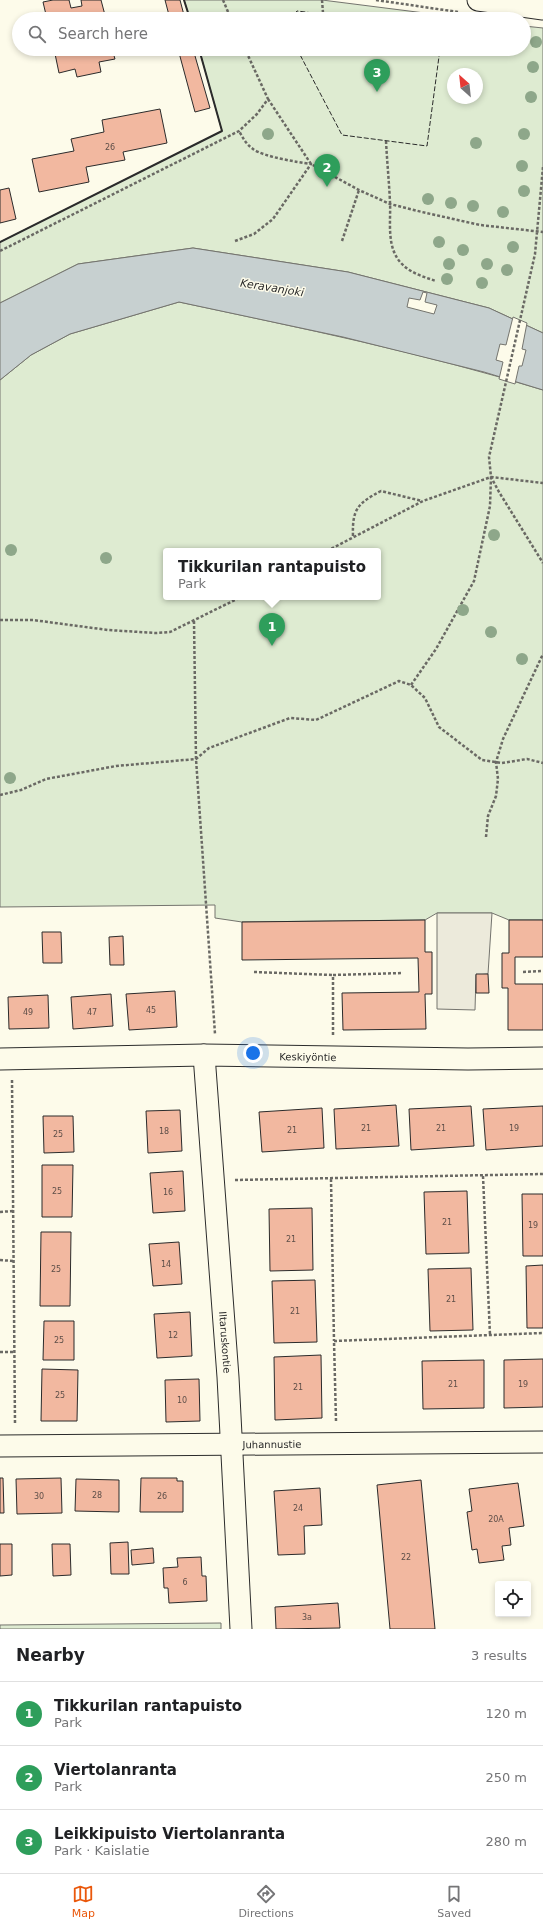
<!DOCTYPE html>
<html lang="en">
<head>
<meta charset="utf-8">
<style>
  :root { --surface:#fff; --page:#f6f6f6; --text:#202124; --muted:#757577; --line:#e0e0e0; --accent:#ea580c }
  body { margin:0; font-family:"DejaVu Sans",sans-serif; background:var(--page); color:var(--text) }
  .controls { position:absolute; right:12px; bottom:12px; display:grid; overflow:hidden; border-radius:4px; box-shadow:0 2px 6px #0003 }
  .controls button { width:36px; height:36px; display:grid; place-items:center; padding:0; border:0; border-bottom:1px solid var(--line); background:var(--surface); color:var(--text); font:20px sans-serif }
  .compass { position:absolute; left:447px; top:68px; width:36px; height:36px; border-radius:50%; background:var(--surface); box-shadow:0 2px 6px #0003; rotate:333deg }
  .you { position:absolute; left:253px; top:1053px; width:14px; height:14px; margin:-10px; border:3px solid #fff; border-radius:50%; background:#1a73e8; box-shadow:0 0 0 6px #1a73e833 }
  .badge { display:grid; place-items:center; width:26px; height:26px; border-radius:50%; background:var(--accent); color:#fff; font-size:13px; font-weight:700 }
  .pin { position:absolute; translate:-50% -33px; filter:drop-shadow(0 1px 2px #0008) }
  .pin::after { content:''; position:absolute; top:21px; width:14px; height:12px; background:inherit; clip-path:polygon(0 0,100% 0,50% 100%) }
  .popup { position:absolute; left:163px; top:548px; width:218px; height:52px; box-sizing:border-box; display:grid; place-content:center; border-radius:4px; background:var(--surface); filter:drop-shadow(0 1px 3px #0005); font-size:13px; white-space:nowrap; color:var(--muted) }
  .popup b { font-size:15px; color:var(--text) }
  .popup::after { content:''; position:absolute; left:50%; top:100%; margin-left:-8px; border:8px solid transparent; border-top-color:var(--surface) }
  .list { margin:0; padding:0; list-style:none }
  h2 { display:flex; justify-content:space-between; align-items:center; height:52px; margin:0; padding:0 16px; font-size:17px }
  h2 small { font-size:13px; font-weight:400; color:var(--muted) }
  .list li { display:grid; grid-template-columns:26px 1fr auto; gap:12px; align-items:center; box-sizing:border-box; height:64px; padding:0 16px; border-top:1px solid var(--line) }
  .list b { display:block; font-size:15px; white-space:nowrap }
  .list p { margin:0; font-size:13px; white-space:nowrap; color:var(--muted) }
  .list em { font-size:13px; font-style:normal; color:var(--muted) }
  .icon { flex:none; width:22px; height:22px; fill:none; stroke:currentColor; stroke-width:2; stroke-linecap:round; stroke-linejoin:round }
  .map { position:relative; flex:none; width:543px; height:1629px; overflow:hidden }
  .search { position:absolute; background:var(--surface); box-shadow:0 2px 6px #0003; left:12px; right:12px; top:12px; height:44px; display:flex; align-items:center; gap:10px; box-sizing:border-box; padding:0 14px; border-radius:22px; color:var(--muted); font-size:15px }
  .sheet { height:244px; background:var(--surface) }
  nav { display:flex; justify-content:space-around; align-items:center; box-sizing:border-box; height:56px; border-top:1px solid var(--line); background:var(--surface); font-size:11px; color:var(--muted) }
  nav a { display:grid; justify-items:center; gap:2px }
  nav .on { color:var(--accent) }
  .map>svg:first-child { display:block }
  .green { fill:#deebd1; stroke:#74746e; fill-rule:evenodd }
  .parking { fill:#eceadb; stroke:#74746e }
  .water { fill:#c7d0d0; stroke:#74746e }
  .pier { fill:#fdfbea; stroke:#74746e }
  .building { fill:#f2b8a0; stroke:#2b2b2b }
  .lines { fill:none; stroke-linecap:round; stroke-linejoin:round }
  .street-casing { stroke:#2b2b2b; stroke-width:23 }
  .path { stroke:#6a6964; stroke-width:2.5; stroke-dasharray:3 2; stroke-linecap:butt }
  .street { stroke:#fdfbea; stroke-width:21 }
  .fence { stroke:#2b2b2b; stroke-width:1; stroke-dasharray:5 2; stroke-linecap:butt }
  .wall { stroke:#2b2b2b; stroke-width:2 }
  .tree { fill:#8ea78a }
  .labels { text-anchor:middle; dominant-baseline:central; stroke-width:3; stroke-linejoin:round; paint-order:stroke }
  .number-label { font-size:8px; fill:#5d4e48 }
  .street-label { font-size:10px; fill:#2b2b2b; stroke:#fdfbea }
  .water-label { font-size:11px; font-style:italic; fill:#2b2b2b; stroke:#fdfbea }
</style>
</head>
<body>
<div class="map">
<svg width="543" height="1629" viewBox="0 0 543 1629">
  <rect width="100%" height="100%" fill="#fdfbea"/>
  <path class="green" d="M184 0H322L472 19H190Z
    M524 26 543 28V333L489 308 348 272 193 248 78 264 0 303V242L222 131 199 49H524ZM453 74H477V98H453Z
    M179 302C301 328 424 353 543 390V920H509L492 913H437L425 920 242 922 215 918V905L0 907V380L31 355 70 334ZM166 551H378V597H166Z
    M221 1623V1629H0V1625Z"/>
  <path class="parking" d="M437 913H492L488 974 476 975 475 1010 437 1009Z"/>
  <path class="water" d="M193 248 348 272 489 308 543 333V390L484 372 343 337 179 302 70 334 31 355 0 380V303L78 264Z"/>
  <path class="pier" d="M423 292 427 293 425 302 437 305 434 314 407 307 409 298 420 300Z
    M513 317 527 323 522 349 526 350 522 366H519L515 384 499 379 503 362 496 360 500 344 506 345Z"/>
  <path class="building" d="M53 0H69L71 8 82 6 81 0H101L106 19H47L43 2Z
    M165 0H180L185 19H170Z
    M54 49H112L115 59 99 62 101 72 77 77 75 69 59 73Z
    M178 49H193L210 108 195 112Z
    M160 109 167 143 123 152 125 160 86 167 89 182 39 192 32 159 74 151 71 139 104 132 102 120Z
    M9 188 16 219 0 223V190Z
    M425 920V952H432V994H425L426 1029 343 1030 342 993 419 992 418 958 242 960V922Z
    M509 920H543V957H515V984H543V1030H508V988H502V953H509Z
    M42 932H61L62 963H43Z
    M123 936 124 965H110L109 937Z
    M476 974H488L489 993H476Z
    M175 991 177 1027 129 1030 126 994Z
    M111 994 113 1026 73 1029 71 997Z
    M48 995 49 1028 9 1029 8 997Z
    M396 1105 399 1146 336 1149 334 1109Z
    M471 1106 474 1146 411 1150 409 1109Z
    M543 1106V1146L486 1150 483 1109Z
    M322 1108 324 1148 262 1152 259 1112Z
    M180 1110 182 1151 148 1153 146 1111Z
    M43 1116H73L74 1152 44 1153Z
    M42 1165H73L72 1217H42Z
    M183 1171 185 1211 153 1213 150 1173Z
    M467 1191 469 1253 426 1254 424 1192Z
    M522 1194H543V1256H523Z
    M312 1208 313 1270 270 1271 269 1209Z
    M41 1232H71L70 1306H40Z
    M179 1242 182 1284 153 1286 149 1244Z
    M543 1265V1328H527L526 1266Z
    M471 1268 473 1330 430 1331 428 1269Z
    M315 1280 317 1342 274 1343 272 1281Z
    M190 1312 192 1356 157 1358 154 1314Z
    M44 1321H74V1360H43Z
    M321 1355 322 1418 275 1420 274 1357Z
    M543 1359V1407L504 1408V1360Z
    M484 1360V1408L423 1409 422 1361Z
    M42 1369 78 1370 77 1421H41Z
    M199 1379 200 1421 166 1422 165 1380Z
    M0 1478H3L4 1513H0Z
    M61 1478 62 1513 17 1514 16 1479Z
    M141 1478H177V1481H183V1512H140Z
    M76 1479 119 1480V1512L75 1511Z
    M421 1480 435 1629H390L377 1485Z
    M518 1483 524 1526 509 1528 511 1545 502 1546 504 1560 479 1563 477 1549 472 1550 467 1512 472 1511 469 1489Z
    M320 1488 322 1525 304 1526 305 1554 278 1555 274 1491Z
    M128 1542 129 1574H111L110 1543Z
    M0 1544H12V1575L0 1576Z
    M52 1544H70L71 1575 53 1576Z
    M153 1548 154 1563 132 1565 131 1550Z
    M201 1557 202 1576H206L207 1601 169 1603 168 1588H164L163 1568 178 1567 177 1558Z
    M338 1603 340 1628 276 1629 275 1607Z"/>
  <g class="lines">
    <g class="street-casing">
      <g id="street">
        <path d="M478 0 543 9"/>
        <path id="s1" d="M204 1055 228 1377 241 1629"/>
        <path id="s2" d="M0 1059 204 1055 468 1059 543 1058"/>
        <path id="s3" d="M0 1446 543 1442"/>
      </g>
    </g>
    <path class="path" d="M223 0 231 19
      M322 0 323 13
      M376 0 458 12
      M268 99 311 164 359 190 390 204 422 212 480 225 543 232
      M386 141C387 161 389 181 390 202 391 221 386 247 401 263 410 273 424 277 436 281
      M543 167 535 254 489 457 491 477 499 492 543 563
      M235 241 254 234 273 219 311 164C297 162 264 157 253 149 246 144 243 138 239 131
      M342 241 359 190
      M0 251 239 131 257 114 268 99 245 49
      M353 536C352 509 358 503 381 491L422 501
      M327 551 423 501 491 477 543 483
      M0 620H33L108 630 156 633 170 632 241 597
      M194 621 196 759 215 1034
      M411 685 436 649 474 581 490 506 491 477
      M0 795 21 790 46 779 116 766 196 759 209 748 290 718 316 720 399 681 411 685 425 698 439 727 482 760 502 763 527 759 543 763
      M486 837 488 816 496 796 498 779 496 762 503 739 543 654
      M254 972 333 975
      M523 972 543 971
      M333 1035V975L403 973
      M12 1080 15 1423
      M483 1176 490 1335
      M331 1179 334 1341
      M235 1180 543 1174
      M0 1212 13 1211
      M0 1260 13 1261
      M0 1352H13
      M336 1421 334 1341 543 1333"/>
    <use href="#street" class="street"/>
    <path class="fence" d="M290 19 297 11 362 19
      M297 49 342 135 427 146 440 49"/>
    <path class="wall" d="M184 0 190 19
      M0 242 222 131 199 49"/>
  </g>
  <g class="tree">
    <circle cx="536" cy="42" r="6"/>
    <circle cx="533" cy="67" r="6"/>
    <circle cx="531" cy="97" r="6"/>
    <circle cx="268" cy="134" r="6"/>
    <circle cx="524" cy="134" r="6"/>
    <circle cx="476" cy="143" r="6"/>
    <circle cx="522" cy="166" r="6"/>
    <circle cx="524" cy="191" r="6"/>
    <circle cx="428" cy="199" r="6"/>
    <circle cx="451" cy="203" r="6"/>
    <circle cx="473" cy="206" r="6"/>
    <circle cx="503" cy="212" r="6"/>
    <circle cx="439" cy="242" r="6"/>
    <circle cx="513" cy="247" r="6"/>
    <circle cx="463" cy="250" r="6"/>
    <circle cx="449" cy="264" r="6"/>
    <circle cx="487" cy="264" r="6"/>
    <circle cx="507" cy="270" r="6"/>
    <circle cx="447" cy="279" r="6"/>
    <circle cx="482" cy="283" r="6"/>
    <circle cx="494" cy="535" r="6"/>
    <circle cx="11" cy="550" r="6"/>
    <circle cx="106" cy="558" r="6"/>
    <circle cx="463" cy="610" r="6"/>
    <circle cx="491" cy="632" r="6"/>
    <circle cx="522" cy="659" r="6"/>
    <circle cx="10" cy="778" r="6"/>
  </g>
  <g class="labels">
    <g class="number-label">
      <text x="110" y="147">26</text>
      <text x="151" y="1010">45</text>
      <text x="28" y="1012">49</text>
      <text x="92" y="1012">47</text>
      <text x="366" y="1128">21</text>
      <text x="441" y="1128">21</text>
      <text x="514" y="1128">19</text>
      <text x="292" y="1130">21</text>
      <text x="164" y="1131">18</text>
      <text x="58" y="1134">25</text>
      <text x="57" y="1191">25</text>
      <text x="168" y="1192">16</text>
      <text x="447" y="1222">21</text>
      <text x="533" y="1225">19</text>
      <text x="291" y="1239">21</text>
      <text x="166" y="1264">14</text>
      <text x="56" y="1269">25</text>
      <text x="451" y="1299">21</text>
      <text x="295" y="1311">21</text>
      <text x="173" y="1335">12</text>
      <text x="59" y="1340">25</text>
      <text x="453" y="1384">21</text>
      <text x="523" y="1384">19</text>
      <text x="298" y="1387">21</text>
      <text x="60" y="1395">25</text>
      <text x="182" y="1400">10</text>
      <text x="97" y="1495">28</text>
      <text x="39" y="1496">30</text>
      <text x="162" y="1496">26</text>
      <text x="298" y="1508">24</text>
      <text x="496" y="1519">20A</text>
      <text x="406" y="1557">22</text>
      <text x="185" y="1582">6</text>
      <text x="307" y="1617">3a</text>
    </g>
    <g class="street-label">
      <text stroke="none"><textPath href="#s2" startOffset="308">Keskiyöntie</textPath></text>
      <text stroke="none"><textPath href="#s1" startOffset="288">Iltaruskontie</textPath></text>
      <text stroke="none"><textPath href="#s3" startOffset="272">Juhannustie</textPath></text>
    </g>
    <g class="water-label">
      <text transform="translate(272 288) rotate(9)">Keravanjoki</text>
    </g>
  </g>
</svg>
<div class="controls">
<button><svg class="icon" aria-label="locate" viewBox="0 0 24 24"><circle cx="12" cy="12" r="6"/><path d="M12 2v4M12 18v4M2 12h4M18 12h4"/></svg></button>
</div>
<svg class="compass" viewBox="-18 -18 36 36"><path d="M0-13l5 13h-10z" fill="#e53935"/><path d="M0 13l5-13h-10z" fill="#757577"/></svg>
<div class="you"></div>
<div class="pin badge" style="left:272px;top:646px;background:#2e9e5b">1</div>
<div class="popup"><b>Tikkurilan rantapuisto</b>Park</div>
<div class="pin badge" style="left:327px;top:187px;background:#2e9e5b">2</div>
<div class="pin badge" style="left:377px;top:92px;background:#2e9e5b">3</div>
<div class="search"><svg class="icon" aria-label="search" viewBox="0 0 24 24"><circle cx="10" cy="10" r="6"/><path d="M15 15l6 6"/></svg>Search here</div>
</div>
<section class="sheet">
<h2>Nearby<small>3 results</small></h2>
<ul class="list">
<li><span class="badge" style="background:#2e9e5b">1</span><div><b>Tikkurilan rantapuisto</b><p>Park</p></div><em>120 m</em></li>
<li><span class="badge" style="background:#2e9e5b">2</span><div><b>Viertolanranta</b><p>Park</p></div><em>250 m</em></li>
<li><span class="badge" style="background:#2e9e5b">3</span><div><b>Leikkipuisto Viertolanranta</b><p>Park · Kaislatie</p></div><em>280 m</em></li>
</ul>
</section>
<nav>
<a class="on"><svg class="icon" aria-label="map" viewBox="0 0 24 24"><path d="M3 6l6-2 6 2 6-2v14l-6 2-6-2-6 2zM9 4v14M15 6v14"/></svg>Map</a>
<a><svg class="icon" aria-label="directions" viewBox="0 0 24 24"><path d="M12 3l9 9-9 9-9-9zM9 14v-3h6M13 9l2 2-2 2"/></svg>Directions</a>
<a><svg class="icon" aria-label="saved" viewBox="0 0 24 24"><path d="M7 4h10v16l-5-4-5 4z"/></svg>Saved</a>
</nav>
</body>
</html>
